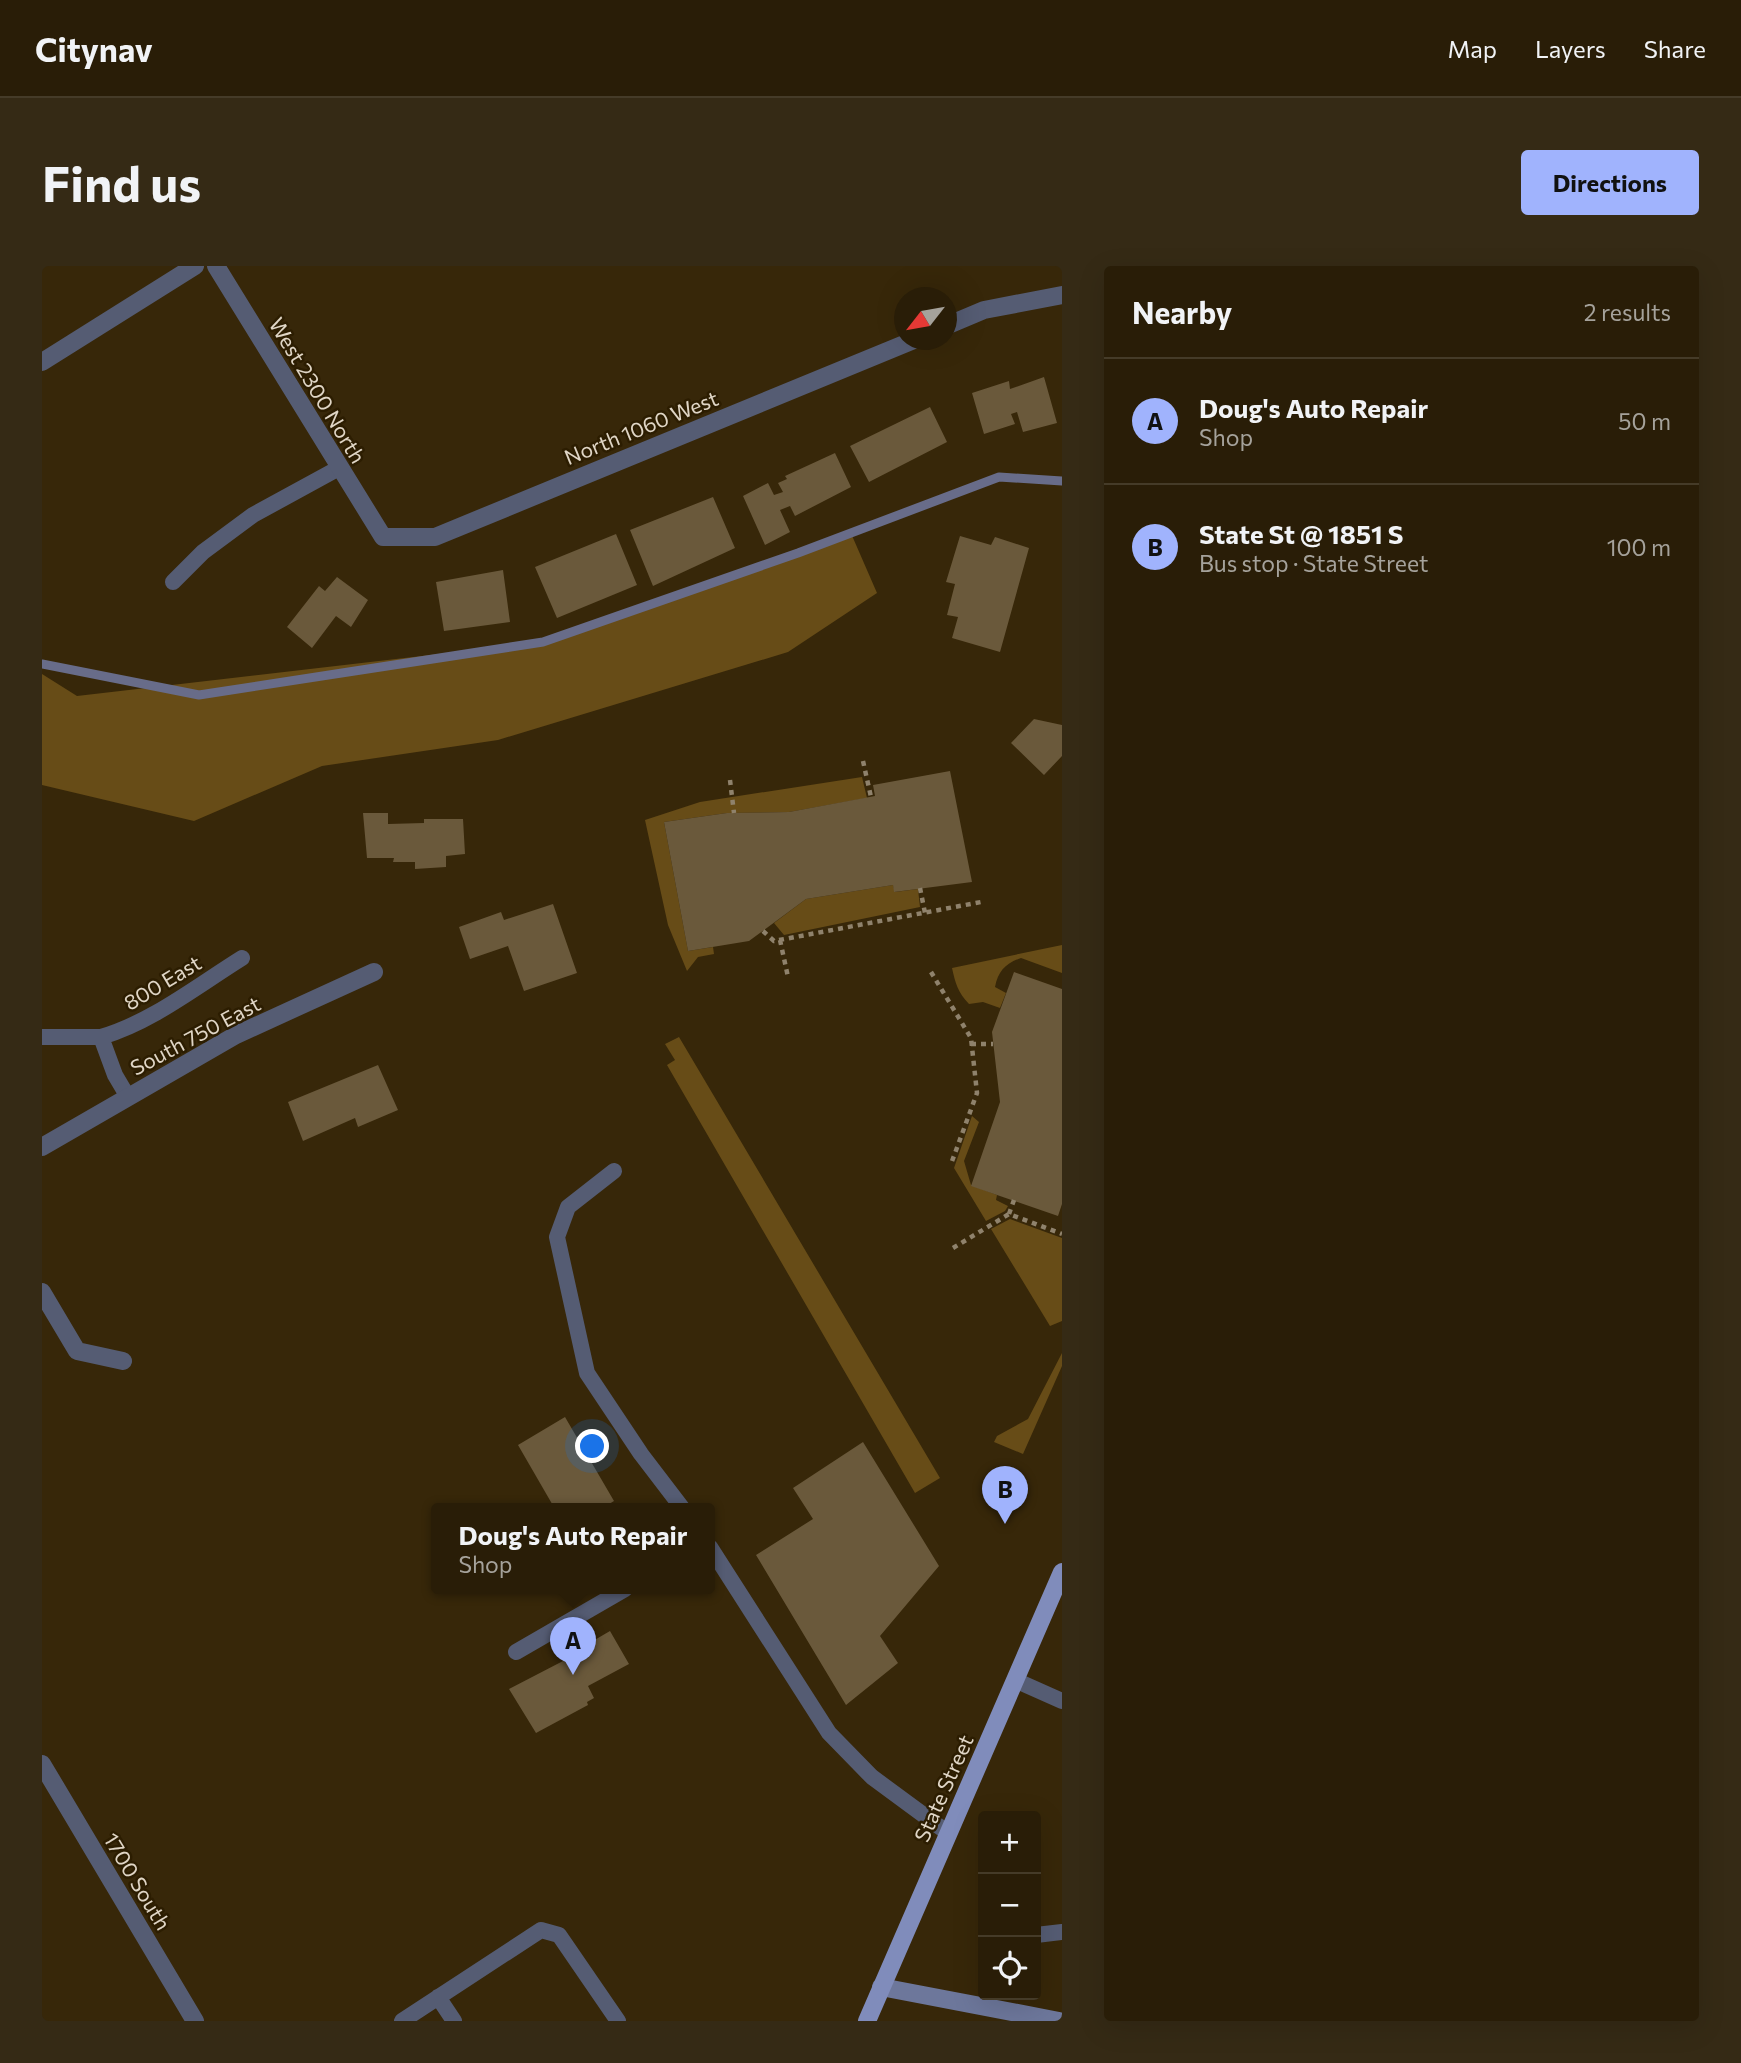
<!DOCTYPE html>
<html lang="en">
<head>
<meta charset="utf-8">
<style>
  :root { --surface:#291d07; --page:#352a15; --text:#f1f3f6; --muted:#a5a29b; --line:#453b28; --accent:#a0b3fd }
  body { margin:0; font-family:Commissioner,sans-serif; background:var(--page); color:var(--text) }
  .controls { position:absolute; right:21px; bottom:21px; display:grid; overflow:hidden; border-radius:7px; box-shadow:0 7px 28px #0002 }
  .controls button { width:63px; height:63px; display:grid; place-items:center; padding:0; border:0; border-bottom:2px solid var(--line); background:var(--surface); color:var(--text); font:35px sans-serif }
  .compass { position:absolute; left:852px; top:21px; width:63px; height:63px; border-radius:50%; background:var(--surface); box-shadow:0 7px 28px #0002; rotate:239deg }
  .you { position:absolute; left:551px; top:1181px; width:24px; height:24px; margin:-18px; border:5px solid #fff; border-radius:50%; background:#1a73e8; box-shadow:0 0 0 10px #1a73e833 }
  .badge { display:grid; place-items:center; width:46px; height:46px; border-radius:50%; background:var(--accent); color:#111; font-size:23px; font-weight:700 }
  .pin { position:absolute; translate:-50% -58px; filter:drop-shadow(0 2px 4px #0008) }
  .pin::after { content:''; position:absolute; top:37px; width:24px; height:21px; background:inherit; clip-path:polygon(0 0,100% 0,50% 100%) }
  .popup { position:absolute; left:389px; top:1237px; width:284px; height:91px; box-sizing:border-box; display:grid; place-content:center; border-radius:7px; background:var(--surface); filter:drop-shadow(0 2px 5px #0005); font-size:23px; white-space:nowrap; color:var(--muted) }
  .popup b { font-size:26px; color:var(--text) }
  .popup::after { content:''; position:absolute; left:50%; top:100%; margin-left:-14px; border:14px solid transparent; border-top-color:var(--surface) }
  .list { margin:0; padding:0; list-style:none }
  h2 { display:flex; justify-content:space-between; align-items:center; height:91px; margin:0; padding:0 28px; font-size:30px }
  h2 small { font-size:23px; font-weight:400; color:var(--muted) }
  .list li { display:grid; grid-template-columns:46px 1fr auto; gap:21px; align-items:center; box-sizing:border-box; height:126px; padding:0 28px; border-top:2px solid var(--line) }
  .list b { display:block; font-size:26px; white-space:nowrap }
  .list p { margin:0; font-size:23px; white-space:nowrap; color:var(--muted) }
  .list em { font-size:23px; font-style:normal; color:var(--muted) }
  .icon { flex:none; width:38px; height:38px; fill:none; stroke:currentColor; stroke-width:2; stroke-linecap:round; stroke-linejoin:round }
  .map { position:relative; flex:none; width:1020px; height:1755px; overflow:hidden; border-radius:7px }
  header { display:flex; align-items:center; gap:42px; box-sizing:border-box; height:98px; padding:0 35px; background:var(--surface); border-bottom:2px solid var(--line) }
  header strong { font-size:33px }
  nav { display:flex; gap:38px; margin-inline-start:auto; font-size:24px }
  .intro { display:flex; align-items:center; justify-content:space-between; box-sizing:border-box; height:168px; padding:0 42px }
  h1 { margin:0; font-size:49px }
  .button { padding:18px 32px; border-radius:7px; background:var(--accent); color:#111; font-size:24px; font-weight:700 }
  main { display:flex; gap:42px; padding:0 42px }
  aside { flex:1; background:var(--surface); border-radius:7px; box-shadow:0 7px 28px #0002 }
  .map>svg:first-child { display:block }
  .green { fill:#674c17 }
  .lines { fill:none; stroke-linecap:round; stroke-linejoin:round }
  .stream { stroke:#686c89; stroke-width:9 }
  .building { fill:#6a593b }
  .path { stroke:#8f826c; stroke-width:4.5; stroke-dasharray:5 5; stroke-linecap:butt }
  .service { stroke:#555c73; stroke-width:16 }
  .minor { stroke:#555c73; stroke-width:18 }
  .tertiary { stroke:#555c73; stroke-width:18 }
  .secondary { stroke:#6d779b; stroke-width:18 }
  .primary { stroke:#808cbb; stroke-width:18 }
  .labels { text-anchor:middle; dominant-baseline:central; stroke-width:5; stroke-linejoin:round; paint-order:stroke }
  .street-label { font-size:21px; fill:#e0d6c6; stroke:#2c1d01 }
</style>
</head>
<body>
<header>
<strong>Citynav</strong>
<nav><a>Map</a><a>Layers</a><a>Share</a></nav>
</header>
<div class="intro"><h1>Find us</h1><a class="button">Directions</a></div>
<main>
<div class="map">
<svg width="1020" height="1755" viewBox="0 0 1020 1755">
  <rect width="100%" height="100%" fill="#372709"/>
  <path class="green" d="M808 265 835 327 746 386 456 474 280 500 152 555 0 519V408L35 430 501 376Z
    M820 511 825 532 747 546 685 547 622 556 646 685 671 681 672 688 656 691 645 705 626 659 603 554 658 536Z
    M851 619 853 626 876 623 878 641 742 669 732 657 764 633Z
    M1020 679V707L979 692C964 697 956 705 953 721L964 727 958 742 941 736 927 738C916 727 913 716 910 702Z
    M637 771 898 1212 873 1227 625 799 633 794 623 778Z
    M930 850 937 856 922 895 929 919 955 929 954 934 966 940 963 945 944 955 912 902Z
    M968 953 1020 972V1055L1008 1060 949 963Z
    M1020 1087V1100L981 1188 952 1176 955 1170 986 1153Z"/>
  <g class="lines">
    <path class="stream" d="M0 398 157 429 501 376 756 287 957 211 1020 215"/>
  </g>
  <path class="building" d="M1002 111 1015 157 981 166 975 146 969 148 973 158 942 168 930 127 967 115 968 123Z
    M888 141 905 176 827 216 808 180Z
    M793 187 809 221 753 250 748 240 738 244 748 266 723 279 701 230 726 217 732 229 741 226 736 217 745 213 743 210Z
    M671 231 693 282 611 320 588 264Z
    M574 268 595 319 515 352 493 301Z
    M918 270 949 279 953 271 987 282 958 386 910 372 916 351 905 349 913 318 904 316Z
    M461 304 468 356 402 365 394 316Z
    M295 311 326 334 309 361 294 350 270 382 245 361 277 320 283 325Z
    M992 453 1020 459V490L1002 509 969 477Z
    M908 505 930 616 852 626 851 619 764 633 707 675 646 685 622 556 685 547 747 546 833 530 831 519Z
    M321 547H346V558L382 557V553H421L423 588 404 590V601L373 603V596H351L352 592H325Z
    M511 638 535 707 482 725 466 680 428 693 417 661 459 646 462 654Z
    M972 706 1020 723V938L1016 950 929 920 958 836 950 766Z
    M336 799 356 844 316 861 313 852 261 875 246 836Z
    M523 1151 572 1235 559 1243H513L476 1179Z
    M821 1176 897 1300 838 1370 856 1397 804 1439 714 1289 771 1253 751 1222Z
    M568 1365 587 1398 546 1420 552 1432 545 1436 546 1439 494 1467 467 1423 521 1395 520 1393Z"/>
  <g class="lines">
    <path class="path" d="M821 495 829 531
      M688 514 692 547
      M878 622 883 647
      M721 665 732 675 939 636
      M738 674 746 711
      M889 706 929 772 935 827 909 898
      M929 778H951
      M967 948 972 934
      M911 982 967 948 1020 968"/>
    <path class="service" d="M131 316 161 286 211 249 297 202
      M0 771H59L73 809 86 831
      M59 771C110 756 155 720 200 692
      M572 905 526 941 515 971 545 1107 599 1188 641 1243
      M668 1281 787 1467 830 1511 906 1567
      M474 1386 583 1323
      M973 1414 1020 1435
      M994 1669 1020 1666
      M396 1731 412 1755
      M360 1755 499 1664 517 1669 576 1755"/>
    <path class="minor" d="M174 0 341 271H393L872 74
      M904 60 942 44 1020 29
      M0 96 153 0
      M0 881 194 769 332 706
      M0 1026 35 1085 81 1095"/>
    <path class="tertiary" d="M0 1498 153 1755"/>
    <path class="secondary" d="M839 1721 1017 1755"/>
    <path class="primary" d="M825 1755 1020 1306"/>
  </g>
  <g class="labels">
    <g class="street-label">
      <text transform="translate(276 124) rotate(59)">West 2300 North</text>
      <text transform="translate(599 161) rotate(-22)">North 1060 West</text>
      <text transform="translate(120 716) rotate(-31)">800 East</text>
      <text transform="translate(153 769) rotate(-28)">South 750 East</text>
      <text transform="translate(901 1522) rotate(-66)">State Street</text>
      <text transform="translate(96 1615) rotate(59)">1700 South</text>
    </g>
  </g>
</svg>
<div class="controls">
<button>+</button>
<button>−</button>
<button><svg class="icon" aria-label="locate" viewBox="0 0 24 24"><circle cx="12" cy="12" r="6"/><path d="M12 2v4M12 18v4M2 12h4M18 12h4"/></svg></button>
</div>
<svg class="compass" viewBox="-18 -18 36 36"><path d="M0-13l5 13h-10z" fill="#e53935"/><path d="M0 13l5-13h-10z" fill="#a5a29b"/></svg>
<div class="you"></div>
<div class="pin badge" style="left:531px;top:1409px">A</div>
<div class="popup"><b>Doug's Auto Repair</b>Shop</div>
<div class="pin badge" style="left:963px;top:1258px">B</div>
</div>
<aside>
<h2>Nearby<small>2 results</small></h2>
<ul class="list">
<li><span class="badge">A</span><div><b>Doug's Auto Repair</b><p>Shop</p></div><em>50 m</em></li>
<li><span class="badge">B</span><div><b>State St @ 1851 S</b><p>Bus stop · State Street</p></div><em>100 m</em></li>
</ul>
</aside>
</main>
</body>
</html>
